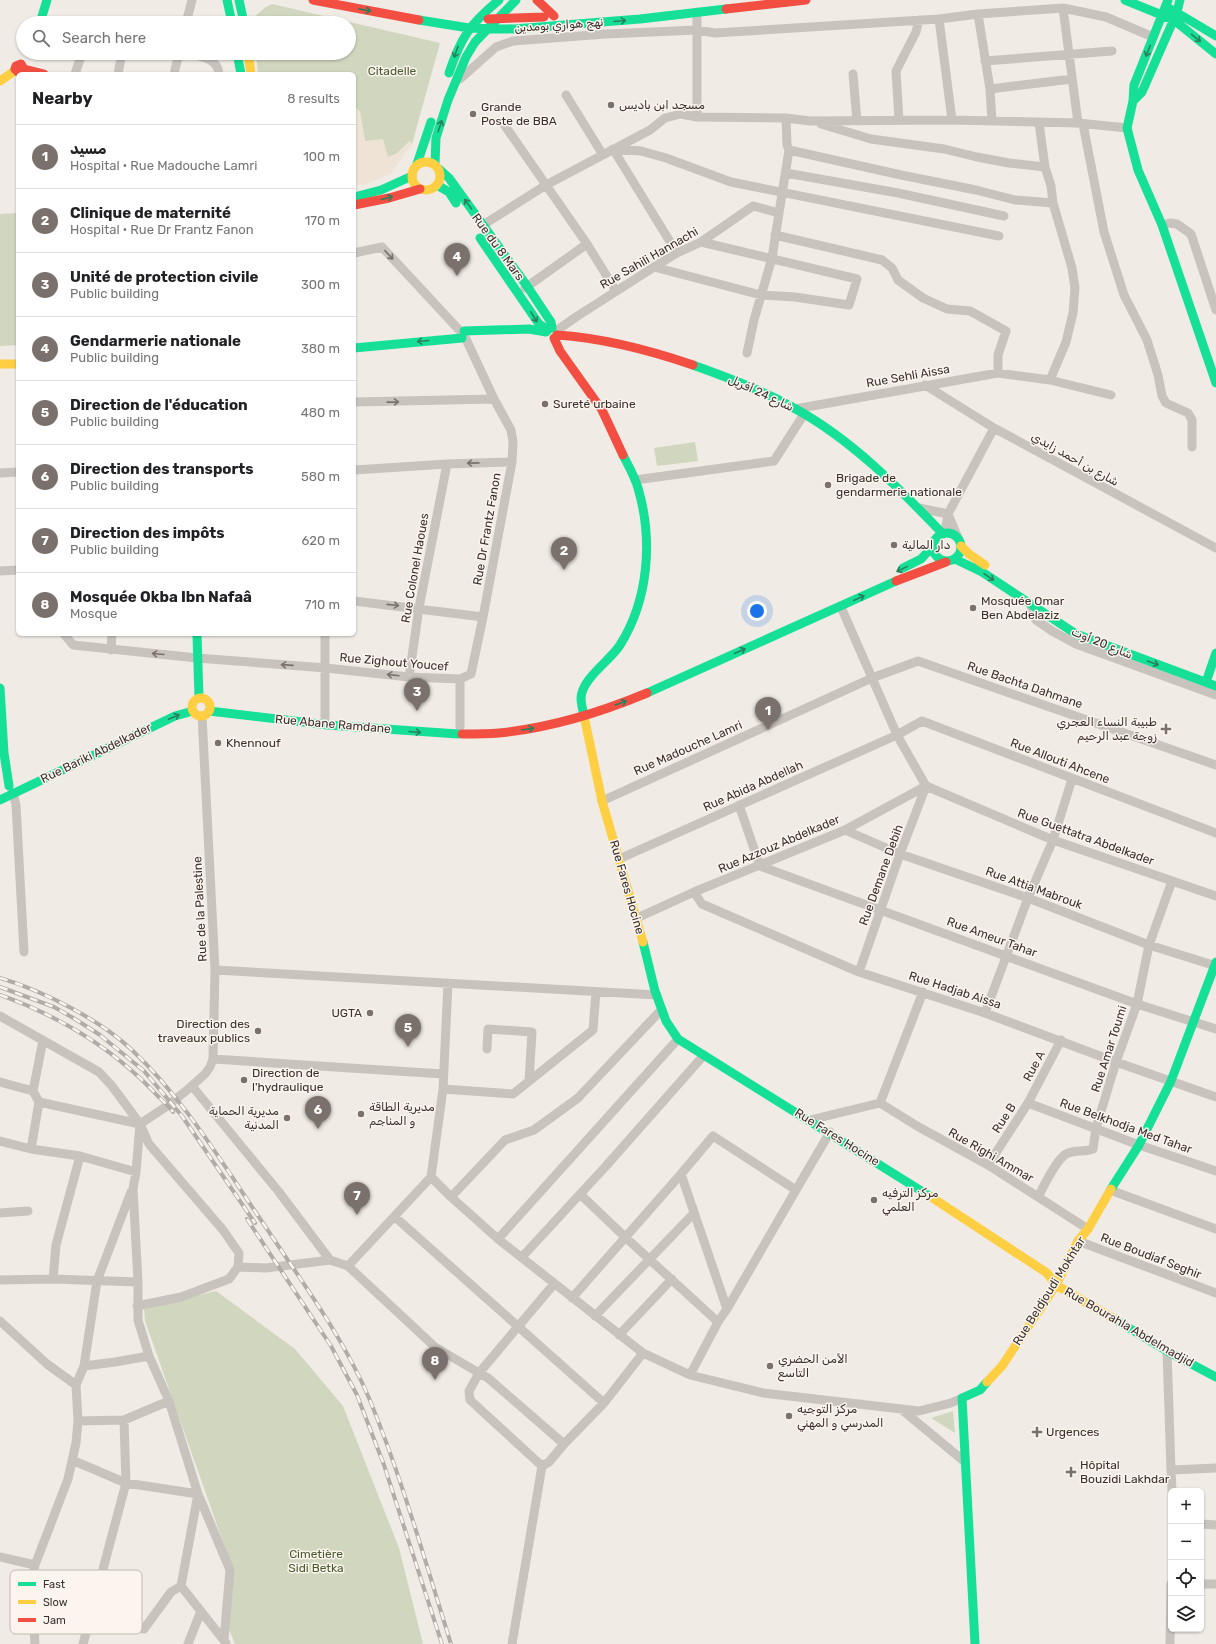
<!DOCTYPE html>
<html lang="en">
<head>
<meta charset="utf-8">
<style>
  :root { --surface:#fff; --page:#f2f2f2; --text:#202124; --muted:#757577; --line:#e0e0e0; --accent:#7a716c }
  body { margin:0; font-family:Rubik,Cairo,sans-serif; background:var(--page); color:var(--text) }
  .controls { position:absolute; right:12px; bottom:12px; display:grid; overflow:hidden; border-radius:6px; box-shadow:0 1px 3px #0004 }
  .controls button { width:36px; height:36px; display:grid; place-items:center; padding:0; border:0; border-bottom:1px solid var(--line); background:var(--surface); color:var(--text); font:20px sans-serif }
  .you { position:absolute; left:757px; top:611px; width:14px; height:14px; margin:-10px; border:3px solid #fff; border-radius:50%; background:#1a73e8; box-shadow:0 0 0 6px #1a73e833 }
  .badge { display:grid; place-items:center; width:26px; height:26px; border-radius:50%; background:var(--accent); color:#fff; font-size:13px; font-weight:700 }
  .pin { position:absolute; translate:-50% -33px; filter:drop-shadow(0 1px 2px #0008) }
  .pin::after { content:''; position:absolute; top:21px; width:14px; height:12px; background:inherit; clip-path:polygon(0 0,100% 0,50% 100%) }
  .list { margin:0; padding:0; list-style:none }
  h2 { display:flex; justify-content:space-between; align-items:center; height:52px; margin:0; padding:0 16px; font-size:17px }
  h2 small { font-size:13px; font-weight:400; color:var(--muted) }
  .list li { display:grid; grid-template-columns:26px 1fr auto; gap:12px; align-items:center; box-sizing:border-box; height:64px; padding:0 16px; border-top:1px solid var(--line) }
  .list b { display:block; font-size:15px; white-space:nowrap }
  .list p { margin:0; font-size:13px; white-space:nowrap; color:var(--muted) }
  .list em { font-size:13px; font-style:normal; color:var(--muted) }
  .icon { flex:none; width:22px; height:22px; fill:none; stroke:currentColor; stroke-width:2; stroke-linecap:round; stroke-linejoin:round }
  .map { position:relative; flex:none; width:1216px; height:1644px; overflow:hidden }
  .search { position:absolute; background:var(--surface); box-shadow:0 1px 3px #0004; left:16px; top:16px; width:340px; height:44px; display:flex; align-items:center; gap:10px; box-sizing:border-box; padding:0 14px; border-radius:22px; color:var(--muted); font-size:15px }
  .panel { position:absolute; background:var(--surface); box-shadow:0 1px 3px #0004; left:16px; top:72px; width:340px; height:564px; border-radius:6px }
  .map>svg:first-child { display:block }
  .green { fill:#d1d6bf }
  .plaza { fill:#eee3d5 }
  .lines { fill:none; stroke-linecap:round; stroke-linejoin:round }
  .street { stroke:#c9c3be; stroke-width:9 }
  .fast { stroke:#16e098; stroke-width:9 }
  .slow { stroke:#ffcf43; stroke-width:9 }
  .jam { stroke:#f24e42; stroke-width:9 }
  .rail-casing { stroke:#b1aca8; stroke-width:4 }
  .rail { stroke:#fbf5ee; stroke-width:2.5; stroke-dasharray:8; stroke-linecap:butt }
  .oneway { stroke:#2a7f5c }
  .oneway2 { stroke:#7b726d }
  .poi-dot { fill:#7a716c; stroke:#fbf5ee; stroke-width:1.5 }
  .labels { text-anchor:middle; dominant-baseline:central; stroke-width:3; stroke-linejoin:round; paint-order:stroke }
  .street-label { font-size:12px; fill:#3b302b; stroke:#fbf5ee }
  .park-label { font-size:12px; fill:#4a5a2e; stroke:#fbf5ee }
  .poi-label { font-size:12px; fill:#3b302b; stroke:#fbf5ee; text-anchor:start }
  .key { fill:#fbf5ee; stroke:#c1bab4; stroke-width:1 }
  .key-label { font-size:11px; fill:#3b302b }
</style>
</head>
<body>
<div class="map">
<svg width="1216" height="1644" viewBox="0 0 1216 1644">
  <rect width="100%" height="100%" fill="#f0ebe5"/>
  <path class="green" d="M272 4 440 43 412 144 410 141 396 154 388 157 365 141 360 112 354 106V74H258L256 53H349V23H255V16L266 7Z
    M16 213 18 239V345L0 346V214Z
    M695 442 698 461 657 466 654 448Z
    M216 1291 295 1349 343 1406 399 1548 423 1644H235L228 1627 234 1573 145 1321 144 1308Z
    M953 1411 955 1433 931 1418Z"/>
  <path class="plaza" d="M354 106 360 112 365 141 383 139 388 157 396 154 410 141 412 144 390 174 367 184 354 186Z"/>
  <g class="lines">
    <path class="street" d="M1063 8 1078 123
      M978 14 990 89 992 121
      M939 19 952 120
      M186 23 192 0
      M184 53C198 56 218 57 219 74
      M985 61 1112 51
      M75 74 82 53
      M118 74 122 53
      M174 74 179 53
      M853 74 857 121
      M460 79 496 47 513 41 606 34 697 30 715 33 939 19 978 14 1063 8 1106 17 1153 37
      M990 89 1072 79
      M566 95 603 155
      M697 117V12
      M899 120 896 71 916 32 919 20
      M503 123 587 244 616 291
      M1039 123 1045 167 1051 186 1053 203 1072 268 1075 288 1073 313 1066 342 1050 380
      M821 124 871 139 944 149 977 157 1009 163 1045 167
      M1083 124 1104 232 1124 295 1147 340 1158 375 1162 396 1166 403 1188 413 1192 420V447
      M613 149 641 151 666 158 731 182 999 236
      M613 149 677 253
      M789 150 901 175 976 190 1015 200 1053 203
      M786 173 898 193 1004 216
      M779 213 789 150 787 145 786 118
      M483 225 546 185 650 130 665 118 681 114 697 117 786 118 810 121 952 120 1078 123 1127 128
      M1162 225 1170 223 1177 224 1191 234 1216 310
      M775 235 882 260 892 268 898 280 923 298 947 309 970 311 1006 331 998 355V373
      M354 253 382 247 461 332
      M654 267 761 295 795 297 849 305 857 279 701 242
      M525 288 587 244
      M556 331 576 317 654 267 677 253 701 242 753 206 779 213 772 258 754 320 747 353
      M925 385 994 428 1216 548
      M354 402 494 399
      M795 409 998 373 1050 380 1111 395
      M354 470 447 464 512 462
      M0 473 18 472
      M635 480 774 461 804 414
      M919 508 948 514
      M948 514 958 538
      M945 533 948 514 994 428
      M0 571 18 570
      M354 601 483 617
      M1031 605 1033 616 1036 620 1052 631 1076 644 1216 695
      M841 607 897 735 926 786
      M64 634 73 645 197 658 326 668 409 677 460 679
      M111 650 112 634
      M409 677 419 608 447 464
      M325 718V634
      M460 727V679L471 674 483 617 512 462 513 442 511 430 494 399 465 337
      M926 786 1053 840 1216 896
      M13 793 16 805 24 952
      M602 801 872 678 918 661 1216 765
      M739 805 760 866 1137 1004 1216 1029
      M845 830 900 854 1028 898 1149 945 1216 966
      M619 859 897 735 922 721 1216 833
      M694 892 702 904 859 972 985 1013 1116 1062 1216 1097
      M637 918 694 892 845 830 926 786
      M215 970 657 995
      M859 972 900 854 926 786
      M448 983 443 1089 431 1177 451 1197 498 1239 643 1353 690 1375 718 1322 727 1309 681 1174 713 1136 796 1190 830 1132
      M985 1013 1028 898 1053 840 1072 779
      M0 1016 99 1072 112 1086 140 1124 149 1144 223 1230 239 1253 238 1267 229 1279 181 1297 137 1306
      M487 1049 488 1029 532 1032 529 1081
      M213 1059 443 1074
      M0 1082 33 1091 39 1102 140 1124 167 1106 187 1090 205 1074 210 1067 213 1059 215 970 202 716
      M192 1086 279 1192 330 1260 348 1266 431 1177
      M443 1089 513 1094 593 1030 596 992
      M33 1091 43 1040
      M880 1103 917 1126 988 1165 1088 1229
      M1028 1103 1139 1145 1216 1171
      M810 1120 880 1103 923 992
      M140 1124 136 1172 133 1189 138 1282V1320L149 1356 169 1401 198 1494 230 1570 224 1640
      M0 1141 31 1149 80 1156 136 1172
      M31 1149 39 1102
      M988 1165 1028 1103 1061 1040
      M1110 1190 1216 1229
      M580 1194 625 1237 718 1322
      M451 1197 505 1140 534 1130 578 1098 662 1009
      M1038 1197C1044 1186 1057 1157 1068 1153 1076 1150 1085 1152 1093 1149L1096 1128 1116 1062 1137 1004 1149 945 1172 881
      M0 1213 28 1211
      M395 1217 604 1403
      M498 1239 678 1039
      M1078 1241 1216 1293
      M522 1257 606 1166 704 1055
      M348 1266 435 1347 479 1373 554 1284
      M238 1267 266 1268 330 1260
      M53 1279 56 1245 80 1156
      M0 1280 53 1279 138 1282
      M572 1298 681 1174
      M727 1309 796 1190
      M595 1316 694 1213
      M0 1321 47 1364 76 1385
      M619 1335 672 1279
      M1167 1351 1171 1470
      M84 1366 115 1362 149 1356
      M690 1375 763 1393 919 1411 951 1403 962 1398
      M901 1409 965 1462
      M78 1421 124 1420 169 1401
      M564 1444 549 1462 542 1466 470 1400 469 1391 479 1373 488 1378 564 1444 604 1403 643 1353
      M72 1460 126 1483 198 1494
      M1172 1491 1171 1470 1216 1468
      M198 1494 181 1586 226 1643
      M1201 1524 1216 1525
      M0 1557 35 1565
      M1201 1584H1216
      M32 1601 90 1618 144 1629 171 1592 181 1586
      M35 1644 31 1582 35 1565 68 1479 76 1443 78 1421 76 1385 84 1366 97 1281 131 1192
      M83 1644 126 1483 124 1420
      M188 1644 201 1611
      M512 1644 542 1466
      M1170 1644 1171 1584"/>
    <path class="fast" d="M227 0 232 23
      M239 0 244 23
      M1125 0 1174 20 1216 54
      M1168 0 1134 85 1133 101 1127 128 1138 170 1162 225 1216 383
      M1169 8 1216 36
      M419 20 469 28 514 29 640 19 726 9
      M40 23 47 0
      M237 53 241 74
      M449 73C461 37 470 24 499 0
      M1133 101 1142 92 1177 12 1180 0
      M417 164 431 122
      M435 164 436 138 448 100 466 57 475 42 516 0
      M439 169 449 178 527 286 551 322 552 328
      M437 185 449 192 456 203
      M358 196 381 190 412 176
      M480 238 539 324 548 330
      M464 331 529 329 546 332
      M354 348 462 338
      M693 365C728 378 762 390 794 408 851 439 898 487 943 534
      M933 547a14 14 0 1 1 28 0a14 14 0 1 1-28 0Z
      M955 559 982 572 1076 634 1216 686
      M903 568 921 559 933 546
      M197 634 199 698
      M1206 682 1216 653
      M0 688 4 753 9 786
      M647 693 896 581
      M209 711 328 725 458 734
      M584 716C583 710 581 704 581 698 582 678 610 661 620 645 649 599 653 539 638 488 635 477 628 465 623 455
      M0 800 175 716 193 711
      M643 942 655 991 666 1021 678 1039 931 1197
      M1111 1189 1139 1145 1171 1081 1216 962
      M1114 1319 1167 1351 1216 1377
      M975 1644 962 1398 980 1390 987 1382"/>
    <path class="slow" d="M248 53 251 74
      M0 81 16 70
      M412 176a14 14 0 1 1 28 0a14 14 0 1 1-28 0Z
      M0 364H18
      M961 546 969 554 985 565
      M192 707a9 9 0 1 1 18 0a9 9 0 1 1-18 0Z
      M584 716 602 801 643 942
      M931 1197 1047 1273 1056 1285 1114 1319
      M987 1382 1002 1366 1056 1285 1078 1241 1088 1229 1111 1189"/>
    <path class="jam" d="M313 0 419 20
      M537 0 554 16
      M726 9 806 0
      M488 19 544 17
      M24 69 21 64 16 66 15 69 18 72H22L24 69 44 74
      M354 205 389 198 420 189
      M557 335C604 338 649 350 693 365
      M554 338 560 351 602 410 623 455
      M896 581 946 562
      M462 734C474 734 487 734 499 733 550 728 599 713 647 693"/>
    <g class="rail-casing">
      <path id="rail" d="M0 978C43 991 99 1019 132 1050 185 1100 224 1166 265 1226 302 1282 343 1337 369 1398 402 1478 425 1561 451 1644
        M0 987 54 1007 75 1019 100 1035 144 1071 182 1116 255 1223
        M0 995C59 1016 111 1047 154 1092 160 1099 168 1105 173 1112
        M247 1219 331 1346 357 1395 384 1465 442 1644"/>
    </g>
    <use href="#rail" class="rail"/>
  </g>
  <defs><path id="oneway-shaft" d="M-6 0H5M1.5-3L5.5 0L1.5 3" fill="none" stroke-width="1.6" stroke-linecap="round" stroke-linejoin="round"/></defs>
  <g class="oneway">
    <use href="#oneway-shaft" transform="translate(365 10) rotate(11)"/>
    <use href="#oneway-shaft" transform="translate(620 21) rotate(-5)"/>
    <use href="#oneway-shaft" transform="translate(1196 38) rotate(39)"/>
    <use href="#oneway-shaft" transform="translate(1148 51) rotate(112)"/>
    <use href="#oneway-shaft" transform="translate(456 52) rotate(110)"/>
    <use href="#oneway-shaft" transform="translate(440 126) rotate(-72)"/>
    <use href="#oneway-shaft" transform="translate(387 198) rotate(-15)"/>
    <use href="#oneway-shaft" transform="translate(468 204) rotate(-126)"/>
    <use href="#oneway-shaft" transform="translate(534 317) rotate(58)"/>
    <use href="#oneway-shaft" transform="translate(423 341) rotate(175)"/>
    <use href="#oneway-shaft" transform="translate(902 569) rotate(154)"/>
    <use href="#oneway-shaft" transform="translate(989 577) rotate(34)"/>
    <use href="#oneway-shaft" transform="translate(859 598) rotate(-25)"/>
    <use href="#oneway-shaft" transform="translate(740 651) rotate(-24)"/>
    <use href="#oneway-shaft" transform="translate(1153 663) rotate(20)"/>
    <use href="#oneway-shaft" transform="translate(621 703) rotate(-20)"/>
    <use href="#oneway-shaft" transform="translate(174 717) rotate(-23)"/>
    <use href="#oneway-shaft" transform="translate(528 729) rotate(-9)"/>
    <use href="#oneway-shaft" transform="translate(415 732) rotate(5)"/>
  </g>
  <g class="oneway2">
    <use href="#oneway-shaft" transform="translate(389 255) rotate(47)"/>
    <use href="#oneway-shaft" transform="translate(393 402) rotate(-1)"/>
    <use href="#oneway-shaft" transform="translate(473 463) rotate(179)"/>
    <use href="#oneway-shaft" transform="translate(393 605) rotate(6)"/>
    <use href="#oneway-shaft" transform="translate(158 654) rotate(-175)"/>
    <use href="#oneway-shaft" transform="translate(287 665) rotate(-176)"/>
    <use href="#oneway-shaft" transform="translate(393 675) rotate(-173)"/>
  </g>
  <g class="poi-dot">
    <circle cx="611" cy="105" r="4"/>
    <circle cx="473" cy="114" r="4"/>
    <circle cx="545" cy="404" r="4"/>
    <circle cx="828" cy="485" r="4"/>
    <circle cx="894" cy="545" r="4"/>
    <circle cx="973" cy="608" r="4"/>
    <path d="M1164 723h4v4h4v4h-4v4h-4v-4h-4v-4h4z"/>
    <circle cx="218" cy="743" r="4"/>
    <circle cx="370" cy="1013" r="4"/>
    <circle cx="258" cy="1031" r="4"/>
    <circle cx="244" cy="1080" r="4"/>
    <circle cx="361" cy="1114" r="4"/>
    <circle cx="287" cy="1118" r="4"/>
    <circle cx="874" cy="1200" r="4"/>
    <circle cx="770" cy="1366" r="4"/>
    <circle cx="789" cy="1416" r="4"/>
    <path d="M1035 1426h4v4h4v4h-4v4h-4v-4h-4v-4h4z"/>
    <path d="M1069 1466h4v4h4v4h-4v4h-4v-4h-4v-4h4z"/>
  </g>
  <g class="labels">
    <g class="street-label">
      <text transform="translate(559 25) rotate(-4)">نهج هواري بومدين</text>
      <text transform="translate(498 247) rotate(54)">Rue du 8 Mars</text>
      <text transform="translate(649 258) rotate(-30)">Rue Sahili Hannachi</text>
      <text transform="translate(908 376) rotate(-10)">Rue Sehli Aissa</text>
      <text transform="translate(761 393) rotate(25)">شارع 24 أفريل</text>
      <text transform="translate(1075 459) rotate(29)">شارع بن أحمد زايدي</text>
      <text transform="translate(487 529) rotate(-80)">Rue Dr Frantz Fanon</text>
      <text transform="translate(415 568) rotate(-80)">Rue Colonel Haoues</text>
      <text transform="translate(1102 643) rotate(22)">شارع 20 أوت</text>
      <text transform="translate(394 662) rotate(5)">Rue Zighout Youcef</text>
      <text transform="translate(1025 685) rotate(19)">Rue Bachta Dahmane</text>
      <text transform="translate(333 724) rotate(5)">Rue Abane Ramdane</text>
      <text transform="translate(688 748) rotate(-24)">Rue Madouche Lamri</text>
      <text transform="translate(96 753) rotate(-26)">Rue Bariki Abdelkader</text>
      <text transform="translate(1060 761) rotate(21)">Rue Allouti Ahcene</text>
      <text transform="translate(753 786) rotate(-24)">Rue Abida Abdellah</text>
      <text transform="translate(1086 837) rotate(20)">Rue Guettatra Abdelkader</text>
      <text transform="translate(779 844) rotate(-23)">Rue Azzouz Abdelkader</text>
      <text transform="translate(881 875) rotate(-70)">Rue Demane Debih</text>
      <text transform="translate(627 887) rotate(74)">Rue Fares Hocine</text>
      <text transform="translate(1034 888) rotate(20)">Rue Attia Mabrouk</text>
      <text transform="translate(200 909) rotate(-93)">Rue de la Palestine</text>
      <text transform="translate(992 937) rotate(20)">Rue Ameur Tahar</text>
      <text transform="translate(955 990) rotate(18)">Rue Hadjab Aissa</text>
      <text transform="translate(1109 1049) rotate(-72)">Rue Amar Toumi</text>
      <text transform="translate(1034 1066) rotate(-62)">Rue A</text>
      <text transform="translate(1004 1118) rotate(-57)">Rue B</text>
      <text transform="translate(1126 1126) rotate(20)">Rue Belkhodja Med Tahar</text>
      <text transform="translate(837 1137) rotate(32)">Rue Fares Hocine</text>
      <text transform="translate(991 1155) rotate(30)">Rue Righi Ammar</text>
      <text transform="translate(1151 1256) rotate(21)">Rue Boudiaf Seghir</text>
      <text transform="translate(1049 1291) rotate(-58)">Rue Beldjoudi Mokhtar</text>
      <text transform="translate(1129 1327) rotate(30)">Rue Bourahla Abdelmadjid</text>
    </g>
    <g class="park-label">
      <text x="392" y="71">Citadelle</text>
      <text x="316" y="1554">Cimetière<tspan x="316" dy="14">Sidi Betka</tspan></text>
    </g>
    <g class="poi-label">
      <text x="619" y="105">مسجد ابن باديس</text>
      <text x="481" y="107">Grande<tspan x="481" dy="14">Poste de BBA</tspan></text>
      <text x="553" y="404">Sureté urbaine</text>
      <text x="836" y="478">Brigade de<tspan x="836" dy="14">gendarmerie nationale</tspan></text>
      <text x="902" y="545">دار المالية</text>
      <text x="981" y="601">Mosquée Omar<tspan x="981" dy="14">Ben Abdelaziz</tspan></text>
      <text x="1157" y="722" text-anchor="end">طبيبة النساء العجري<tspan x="1157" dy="14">زوجة عبد الرحيم</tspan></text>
      <text x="226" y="743">Khennouf</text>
      <text x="362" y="1013" text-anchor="end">UGTA</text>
      <text x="250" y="1024" text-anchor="end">Direction des<tspan x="250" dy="14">traveaux publics</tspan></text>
      <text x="252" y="1073">Direction de<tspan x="252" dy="14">l'hydraulique</tspan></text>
      <text x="369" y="1107">مديرية الطاقة<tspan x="369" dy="14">و المناجم</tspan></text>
      <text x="279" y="1111" text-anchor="end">مديرية الحماية<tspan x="279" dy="14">المدنية</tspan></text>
      <text x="882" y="1193">مركز الترفيه<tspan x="882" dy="14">العلمي</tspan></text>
      <text x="778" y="1359">الأمن الحضري<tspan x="778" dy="14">التاسع</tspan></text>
      <text x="797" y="1409">مركز التوجيه<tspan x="797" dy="14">المدرسي و المهني</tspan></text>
      <text x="1046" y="1432">Urgences</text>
      <text x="1080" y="1465">Hôpital<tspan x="1080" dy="14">Bouzidi Lakhdar</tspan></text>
    </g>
  </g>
  <rect x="10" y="1570" width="132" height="64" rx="6" class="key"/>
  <rect x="18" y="1582" width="18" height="4" fill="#16e098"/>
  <rect x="18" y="1600" width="18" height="4" fill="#ffcf43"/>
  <rect x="18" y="1618" width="18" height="4" fill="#f24e42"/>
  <g class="key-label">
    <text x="43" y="1588">Fast</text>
    <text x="43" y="1606">Slow</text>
    <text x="43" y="1624">Jam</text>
  </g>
</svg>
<div class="controls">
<button>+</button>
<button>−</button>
<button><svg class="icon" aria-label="locate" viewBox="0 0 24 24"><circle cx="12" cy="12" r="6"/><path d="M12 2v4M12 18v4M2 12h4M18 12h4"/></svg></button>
<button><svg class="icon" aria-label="layers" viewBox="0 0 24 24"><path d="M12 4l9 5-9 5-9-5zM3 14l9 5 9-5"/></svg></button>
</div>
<div class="you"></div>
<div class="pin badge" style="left:768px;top:730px">1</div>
<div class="pin badge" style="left:564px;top:570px">2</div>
<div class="pin badge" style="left:417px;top:711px">3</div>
<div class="pin badge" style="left:457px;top:276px">4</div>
<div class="pin badge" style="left:408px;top:1047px">5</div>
<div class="pin badge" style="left:318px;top:1129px">6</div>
<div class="pin badge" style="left:357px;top:1215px">7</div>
<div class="pin badge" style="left:435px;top:1380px">8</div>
<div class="search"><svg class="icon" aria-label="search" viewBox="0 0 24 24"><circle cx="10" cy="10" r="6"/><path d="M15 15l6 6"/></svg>Search here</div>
<section class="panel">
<h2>Nearby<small>8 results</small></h2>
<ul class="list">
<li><span class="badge">1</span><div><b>مسيد</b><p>Hospital · Rue Madouche Lamri</p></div><em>100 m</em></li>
<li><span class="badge">2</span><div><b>Clinique de maternité</b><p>Hospital · Rue Dr Frantz Fanon</p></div><em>170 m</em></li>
<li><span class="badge">3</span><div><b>Unité de protection civile</b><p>Public building</p></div><em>300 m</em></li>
<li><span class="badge">4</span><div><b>Gendarmerie nationale</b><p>Public building</p></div><em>380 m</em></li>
<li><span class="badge">5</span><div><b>Direction de l'éducation</b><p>Public building</p></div><em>480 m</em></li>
<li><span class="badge">6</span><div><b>Direction des transports</b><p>Public building</p></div><em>580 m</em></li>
<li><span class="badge">7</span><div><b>Direction des impôts</b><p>Public building</p></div><em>620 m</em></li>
<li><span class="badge">8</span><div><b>Mosquée Okba Ibn Nafaâ</b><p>Mosque</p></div><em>710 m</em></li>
</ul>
</section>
</div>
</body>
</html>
